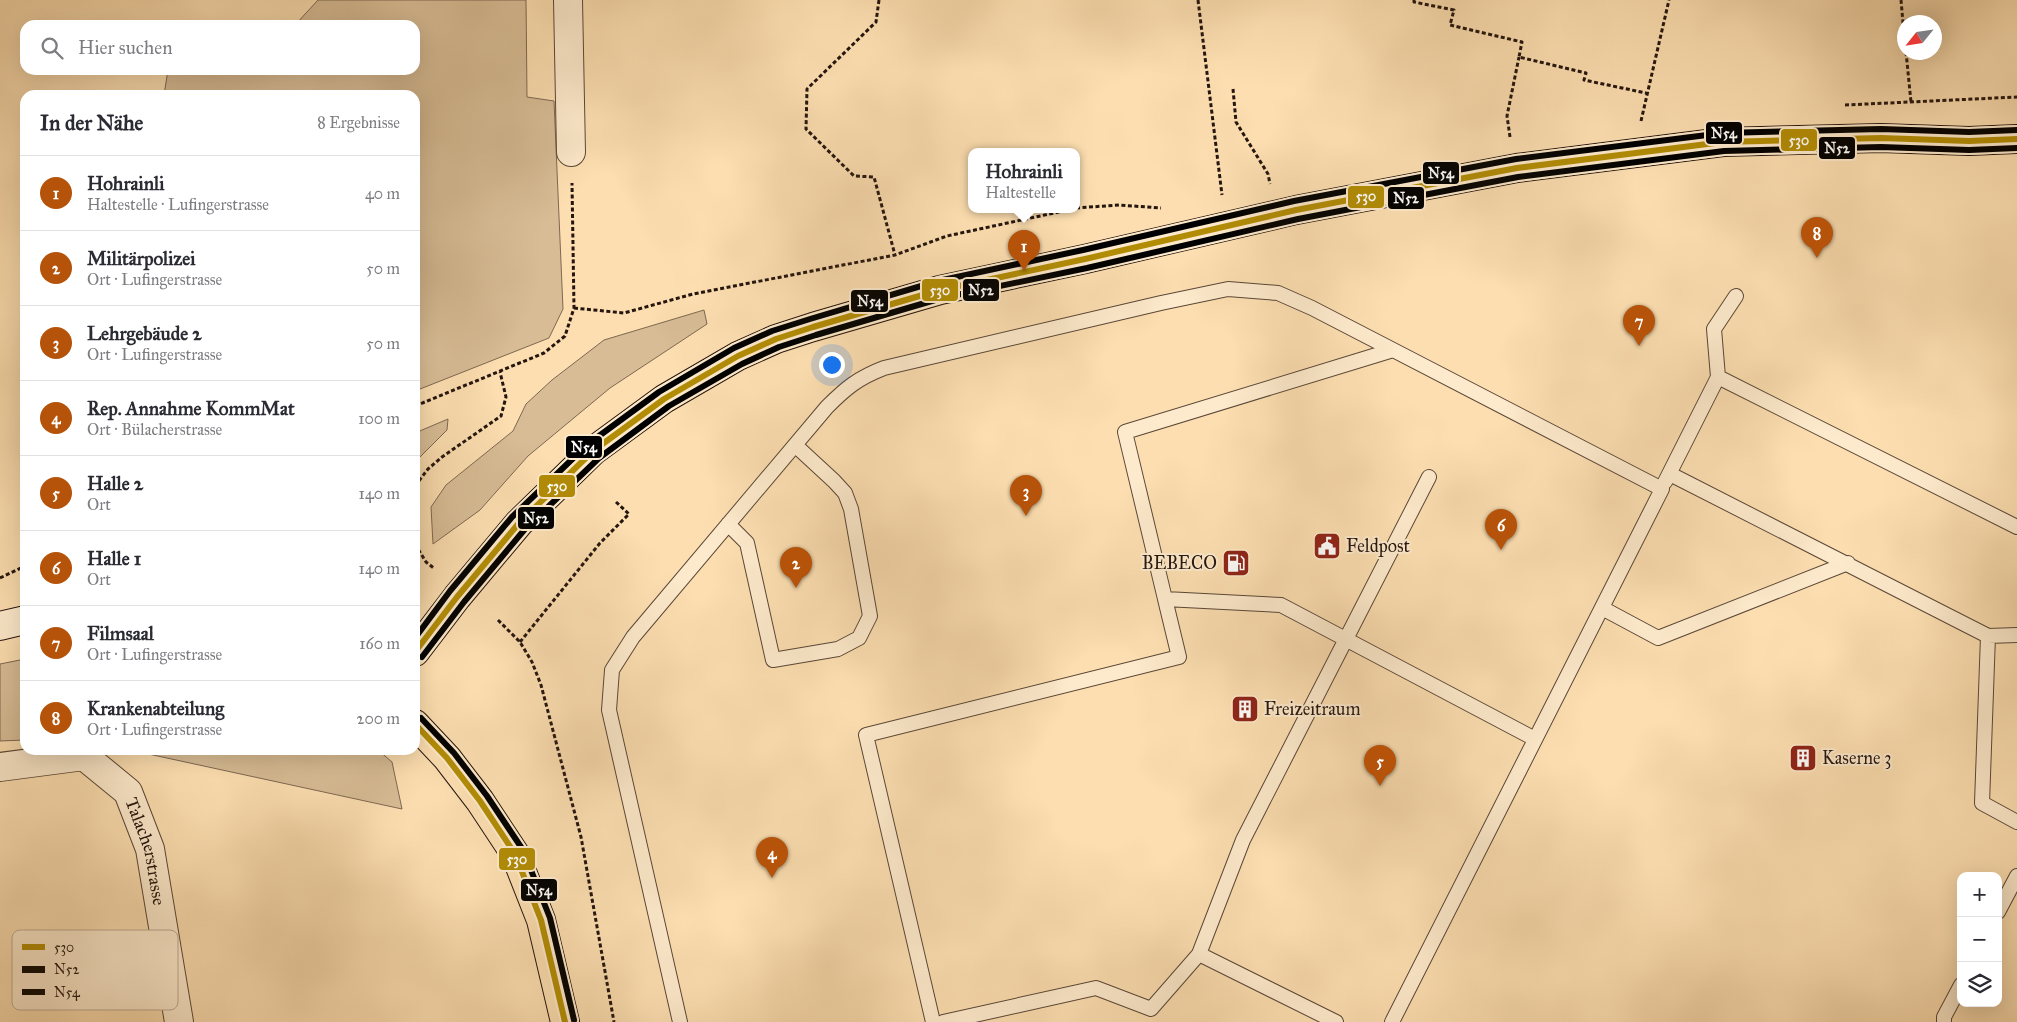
<!DOCTYPE html>
<html lang="de">
<head>
<meta charset="utf-8">
<style>
  :root { --surface:#fff; --page:#f7f7f7; --text:#2b2b33; --muted:#7c7c81; --line:#e1e1e2; --accent:#b45309 }
  body { margin:0; font-family:"IM FELL Great Primer",serif; background:var(--page); color:var(--text) }
  .controls { position:absolute; right:15px; bottom:15px; display:grid; overflow:hidden; border-radius:10px; box-shadow:0 5px 20px #0002 }
  .controls button { width:45px; height:45px; display:grid; place-items:center; padding:0; border:0; border-bottom:1px solid var(--line); background:var(--surface); color:var(--text); font:25px sans-serif }
  .compass { position:absolute; left:1897px; top:15px; width:45px; height:45px; border-radius:50%; background:var(--surface); box-shadow:0 5px 20px #0002; rotate:240deg }
  .you { position:absolute; left:831px; top:364px; width:18px; height:18px; margin:-12px; border:4px solid #fff; border-radius:50%; background:#1a73e8; box-shadow:0 0 0 8px #1a73e833 }
  .badge { display:grid; place-items:center; width:32px; height:32px; border-radius:50%; background:var(--accent); color:#fff; font-size:16px; font-weight:700 }
  .pin { position:absolute; translate:-50% -41px; filter:drop-shadow(0 1px 2px #0008) }
  .pin::after { content:''; position:absolute; top:26px; width:18px; height:15px; background:inherit; clip-path:polygon(0 0,100% 0,50% 100%) }
  .popup { position:absolute; left:968px; top:148px; width:112px; height:65px; box-sizing:border-box; display:grid; place-content:center; border-radius:10px; background:var(--surface); filter:drop-shadow(0 1px 4px #0005); font-size:16px; white-space:nowrap; color:var(--muted) }
  .popup b { font-size:19px; color:var(--text) }
  .popup::after { content:''; position:absolute; left:50%; top:100%; margin-left:-10px; border:10px solid transparent; border-top-color:var(--surface) }
  .list { margin:0; padding:0; list-style:none }
  h2 { display:flex; justify-content:space-between; align-items:center; height:65px; margin:0; padding:0 20px; font-size:21px }
  h2 small { font-size:16px; font-weight:400; color:var(--muted) }
  .list li { display:grid; grid-template-columns:32px 1fr auto; gap:15px; align-items:center; box-sizing:border-box; height:75px; padding:0 20px; border-top:1px solid var(--line) }
  .list b { display:block; font-size:19px; white-space:nowrap }
  .list p { margin:0; font-size:16px; white-space:nowrap; color:var(--muted) }
  .list em { font-size:16px; font-style:normal; color:var(--muted) }
  .icon { flex:none; width:28px; height:28px; fill:none; stroke:currentColor; stroke-width:2; stroke-linecap:round; stroke-linejoin:round }
  .map { position:relative; flex:none; width:2017px; height:1022px; overflow:hidden }
  .search { position:absolute; background:var(--surface); box-shadow:0 5px 20px #0002; left:20px; top:20px; width:400px; height:55px; display:flex; align-items:center; gap:12px; box-sizing:border-box; padding:0 18px; border-radius:15px; color:var(--muted); font-size:19px }
  .panel { position:absolute; background:var(--surface); box-shadow:0 5px 20px #0002; left:20px; top:90px; width:400px; height:665px; border-radius:15px }
  .map>svg:first-child { display:block }
  .green { fill:#d7bc95; stroke:#7e6852 }
  .lines { fill:none; stroke-linecap:round; stroke-linejoin:round }
  .service-casing { stroke:#5a4737; stroke-width:16 }
  .minor-casing { stroke:#5a4737; stroke-width:30 }
  .secondary-casing { stroke:#24150f; stroke-width:30 }
  .primary-casing { stroke:#24150f; stroke-width:30 }
  .path { stroke:#24150f; stroke-width:3; stroke-dasharray:4 2.5; stroke-linecap:butt }
  .service { stroke:#fdeacc; stroke-width:14 }
  .minor { stroke:#fdeacc; stroke-width:28 }
  .secondary { stroke:#fdeacc; stroke-width:28 }
  .primary { stroke:#fcdeb0; stroke-width:28 }
  .bus-1-casing { stroke:#fdeacc; stroke-width:10 }
  .bus-2-casing { stroke:#fdeacc; stroke-width:10 }
  .bus-3-casing { stroke:#fdeacc; stroke-width:10 }
  .bus-1 { stroke:#b28c05; stroke-width:6 }
  .bus-2 { stroke:#000; stroke-width:6 }
  .bus-3 { stroke:#000; stroke-width:6 }
  .labels { text-anchor:middle; dominant-baseline:central; stroke-width:4; stroke-linejoin:round; paint-order:stroke }
  .poi-label { font-size:18px; fill:#24150f; stroke:#fdeacc; text-anchor:start }
  .street-label { font-size:18px; fill:#24150f; stroke:#fdeacc }
  .key { fill:#fdeacc; stroke:#bcaa93; stroke-width:1 }
  .key-label { font-size:14px; fill:#24150f }
  .line-badge { stroke:#fdeacc; stroke-width:2 }
  .badge-label { font-size:14px; text-anchor:middle; font-weight:bold; fill:#fff }
</style>
</head>
<body>
<div class="map">
<svg width="2017" height="1022" viewBox="0 0 2017 1022">
  <rect width="100%" height="100%" fill="#fcdeb0"/>
  <filter id="stains"><feTurbulence type="fractalNoise" baseFrequency=".004" numOctaves="4"/><feColorMatrix values="0 0 0 0 .2 0 0 0 0 .09 0 0 0 0 .02 0 0 0 .5 -.17"/></filter>
  <radialGradient id="worn" r=".72"><stop offset=".6" stop-color="#630" stop-opacity="0"/><stop offset="1" stop-color="#630" stop-opacity=".3"/></radialGradient>
  <path class="green" d="M318 0H526L527 97 554 101 563 309 549 338 415 391V95H164L168 70H415V25H295Z
    M704 310 707 324 610 388 528 456 480 510 433 544 431 507 446 485 513 431 526 404 552 380 604 340Z
    M448 419 447 430 415 462V433Z
    M25 659V740L0 741V664Z
    M130 750H378L392 762 402 809Z"/>
  <g class="lines">
    <g class="service-casing">
      <path id="service" d="M1718 377 2017 527
        M1670 474 1988 636 2017 635
        M1665 482 1718 377 1714 329 1736 296
        M728 524 747 543 773 660 838 649 859 638 870 616 851 509 845 493 834 481 795 445
        M1165 599 1125 432 1393 350
        M1602 608 1658 638 1848 563
        M1988 636 1982 803 2017 822
        M1998 912 2017 876
        M1199 954 1336 1022
        M680 1022 609 710 612 670 633 637 827 407C846 388 858 378 884 368L1161 303 1228 289 1278 293 1312 308 1662 489 1392 1022
        M933 1022 866 735 1179 657 1165 599 1281 605 1535 739
        M943 1022 1096 988 1151 1009 1199 954 1243 840 1429 477
        M1944 1022V1017L1961 985"/>
    </g>
    <g class="minor-casing">
      <g id="minor">
        <path d="M568 0 571 152"/>
        <path id="s1" d="M0 767 84 756 128 792 150 849 179 1022"/>
      </g>
    </g>
    <g class="secondary-casing">
      <path id="secondary" d="M0 626 25 620"/>
    </g>
    <g class="primary-casing">
      <path id="primary" d="M415 652 457 597 519 523 593 451 664 399 738 356 776 339 813 327 940 290 1085 259 1296 210 1517 168 1723 142 1881 138 1969 141 2017 139
        M415 724 447 758 480 801 515 854 541 920 565 1022"/>
    </g>
    <path class="path" d="M879 0 876 22 807 89 806 129 854 176 874 177 895 255
      M1198 0 1222 195
      M1414 0V2L1454 10 1450 25 1522 42 1519 57 1586 73 1584 80 1646 93
      M1901 0 1904 34
      M1906 52 1911 102
      M1233 89 1236 122 1268 174 1270 184
      M1845 105 2017 97
      M1641 121 1669 0
      M1510 137 1507 116 1519 57
      M1076 208 1119 205 1161 208
      M574 308 624 313 693 294 895 255 947 236 1068 210
      M415 406 544 353 565 336 574 308 572 183
      M415 486 428 469 442 457 501 416 506 397 500 372
      M415 544 426 562 435 569
      M0 578 25 566
      M498 620 520 642 532 662 541 685 581 837 614 1022
      M520 642 600 543 629 514 616 502"/>
    <use href="#service" class="service"/>
    <use href="#minor" class="minor"/>
    <use href="#secondary" class="secondary"/>
    <use href="#primary" class="primary"/>
    <g class="bus-1-casing">
      <path id="bus-1" d="M415 652 457 597 519 523 593 451 664 399 738 356 776 339 813 327 940 290 1085 259 1296 210 1517 168 1723 142 1881 138 1969 141 2017 139
        M415 724 447 758 480 801 515 854 541 920 565 1022"/>
    </g>
    <g class="bus-2-casing">
      <path id="bus-2" d="M422 657 464 602 525 529 599 458 669 406 742 364 779 347 816 335 942 298 1087 268 1298 219 1518 177 1724 151 1881 147 1969 150 2017 148"/>
    </g>
    <g class="bus-3-casing">
      <path id="bus-3" d="M415 638 450 591 512 517 588 444 659 392 734 348 772 331 810 319 938 281 1083 250 1294 201 1516 159 1723 133 1881 129 1969 132 2017 130
        M421 718 454 753 487 796 523 850 550 918 574 1020"/>
    </g>
    <use href="#bus-1" class="bus-1"/>
    <use href="#bus-2" class="bus-2"/>
    <use href="#bus-3" class="bus-3"/>
  </g>
  <defs>
    <g id="civic-square" transform="scale(1.4375)"><rect x="-9" y="-9" width="18" height="18" rx="4" fill="#8f2418" stroke="#fdeacc"/><path d="M-.6-6.5H3V-4.5H.6V-3L4-1V1h2V6H-6V1h2V-1L-.6-3ZM-1.2 2.5V6h2.4V2.5Z" fill="#fff"/></g>
    <g id="fuel-square" transform="scale(1.4375)"><rect x="-9" y="-9" width="18" height="18" rx="4" fill="#8f2418" stroke="#fdeacc"/><path d="M-5.5-6h7V0h2V4h1.3V-2.5L3-4.5l.8-.8L6-3V5H2.5V1h-1V6h-7ZM-4.2-4.7v3.2H.2V-4.7Z" fill="#fff"/></g>
    <g id="building-square" transform="scale(1.4375)"><rect x="-9" y="-9" width="18" height="18" rx="4" fill="#8f2418" stroke="#fdeacc"/><path d="M-4-6H4V6H1V3H-1V6H-4ZM-2.5-4.3h1.7v1.8h-1.7ZM.8-4.3h1.7v1.8H.8ZM-2.5-1h1.7V.8h-1.7ZM.8-1h1.7V.8H.8Z" fill="#fff"/></g>
  </defs>
  <g fill-rule="evenodd">
    <use href="#civic-square" x="1327" y="546"/>
    <use href="#fuel-square" x="1236" y="563"/>
    <use href="#building-square" x="1245" y="709"/>
    <use href="#building-square" x="1803" y="758"/>
  </g>
  <g class="labels">
    <g class="poi-label">
      <text x="1346" y="546">Feldpost</text>
      <text x="1217" y="563" text-anchor="end">BEBECO</text>
      <text x="1264" y="709">Freizeitraum</text>
      <text x="1822" y="758">Kaserne 3</text>
    </g>
    <g class="street-label">
      <text stroke="none"><textPath href="#s1" startOffset="204">Talacherstrasse</textPath></text>
    </g>
  </g>
  <rect x="12" y="930" width="166" height="80" rx="8" class="key"/>
  <rect x="22" y="944" width="23" height="6" fill="#b28c05"/>
  <rect x="22" y="966" width="23" height="7" fill="#000"/>
  <rect x="22" y="989" width="23" height="6" fill="#000"/>
  <g class="key-label">
    <text x="54" y="952">530</text>
    <text x="54" y="974">N52</text>
    <text x="54" y="997">N54</text>
  </g>
  <g class="line-badge">
    <rect x="1705" y="121" width="38" height="24" rx="5" fill="#000"/>
    <rect x="1780" y="128" width="38" height="24" rx="5" fill="#b28c05"/>
    <rect x="1818" y="136" width="38" height="24" rx="5" fill="#000"/>
    <rect x="1422" y="161" width="38" height="24" rx="5" fill="#000"/>
    <rect x="1347" y="185" width="38" height="24" rx="5" fill="#b28c05"/>
    <rect x="1387" y="186" width="38" height="24" rx="5" fill="#000"/>
    <rect x="962" y="278" width="38" height="24" rx="5" fill="#000"/>
    <rect x="921" y="278" width="38" height="24" rx="5" fill="#b28c05"/>
    <rect x="850" y="289" width="39" height="24" rx="5" fill="#000"/>
    <rect x="565" y="435" width="38" height="24" rx="5" fill="#000"/>
    <rect x="538" y="474" width="38" height="24" rx="5" fill="#b28c05"/>
    <rect x="517" y="506" width="38" height="24" rx="5" fill="#000"/>
    <rect x="498" y="847" width="38" height="24" rx="5" fill="#b28c05"/>
    <rect x="520" y="878" width="38" height="24" rx="5" fill="#000"/>
  </g>
  <g class="badge-label">
    <text x="1724" y="138">N54</text>
    <text x="1799" y="145">530</text>
    <text x="1837" y="153">N52</text>
    <text x="1441" y="178">N54</text>
    <text x="1366" y="201">530</text>
    <text x="1406" y="203">N52</text>
    <text x="981" y="295">N52</text>
    <text x="940" y="295">530</text>
    <text x="870" y="306">N54</text>
    <text x="584" y="452">N54</text>
    <text x="557" y="491">530</text>
    <text x="536" y="523">N52</text>
    <text x="517" y="864">530</text>
    <text x="539" y="895">N54</text>
  </g>
  <rect width="100%" height="100%" filter="url(#stains)"/>
  <rect width="100%" height="100%" fill="url(#worn)"/>
</svg>
<div class="controls">
<button>+</button>
<button>−</button>
<button><svg class="icon" aria-label="layers" viewBox="0 0 24 24"><path d="M12 4l9 5-9 5-9-5zM3 14l9 5 9-5"/></svg></button>
</div>
<svg class="compass" viewBox="-18 -18 36 36"><path d="M0-13l5 13h-10z" fill="#e53935"/><path d="M0 13l5-13h-10z" fill="#7c7c81"/></svg>
<div class="you"></div>
<div class="pin badge" style="left:1024px;top:271px">1</div>
<div class="popup"><b>Hohrainli</b>Haltestelle</div>
<div class="pin badge" style="left:796px;top:588px">2</div>
<div class="pin badge" style="left:1026px;top:516px">3</div>
<div class="pin badge" style="left:772px;top:878px">4</div>
<div class="pin badge" style="left:1380px;top:786px">5</div>
<div class="pin badge" style="left:1501px;top:550px">6</div>
<div class="pin badge" style="left:1639px;top:346px">7</div>
<div class="pin badge" style="left:1817px;top:258px">8</div>
<div class="search"><svg class="icon" aria-label="search" viewBox="0 0 24 24"><circle cx="10" cy="10" r="6"/><path d="M15 15l6 6"/></svg>Hier suchen</div>
<section class="panel">
<h2>In der Nähe<small>8 Ergebnisse</small></h2>
<ul class="list">
<li><span class="badge">1</span><div><b>Hohrainli</b><p>Haltestelle · Lufingerstrasse</p></div><em>40 m</em></li>
<li><span class="badge">2</span><div><b>Militärpolizei</b><p>Ort · Lufingerstrasse</p></div><em>50 m</em></li>
<li><span class="badge">3</span><div><b>Lehrgebäude 2</b><p>Ort · Lufingerstrasse</p></div><em>50 m</em></li>
<li><span class="badge">4</span><div><b>Rep. Annahme KommMat</b><p>Ort · Bülacherstrasse</p></div><em>100 m</em></li>
<li><span class="badge">5</span><div><b>Halle 2</b><p>Ort</p></div><em>140 m</em></li>
<li><span class="badge">6</span><div><b>Halle 1</b><p>Ort</p></div><em>140 m</em></li>
<li><span class="badge">7</span><div><b>Filmsaal</b><p>Ort · Lufingerstrasse</p></div><em>160 m</em></li>
<li><span class="badge">8</span><div><b>Krankenabteilung</b><p>Ort · Lufingerstrasse</p></div><em>200 m</em></li>
</ul>
</section>
</div>
</body>
</html>
